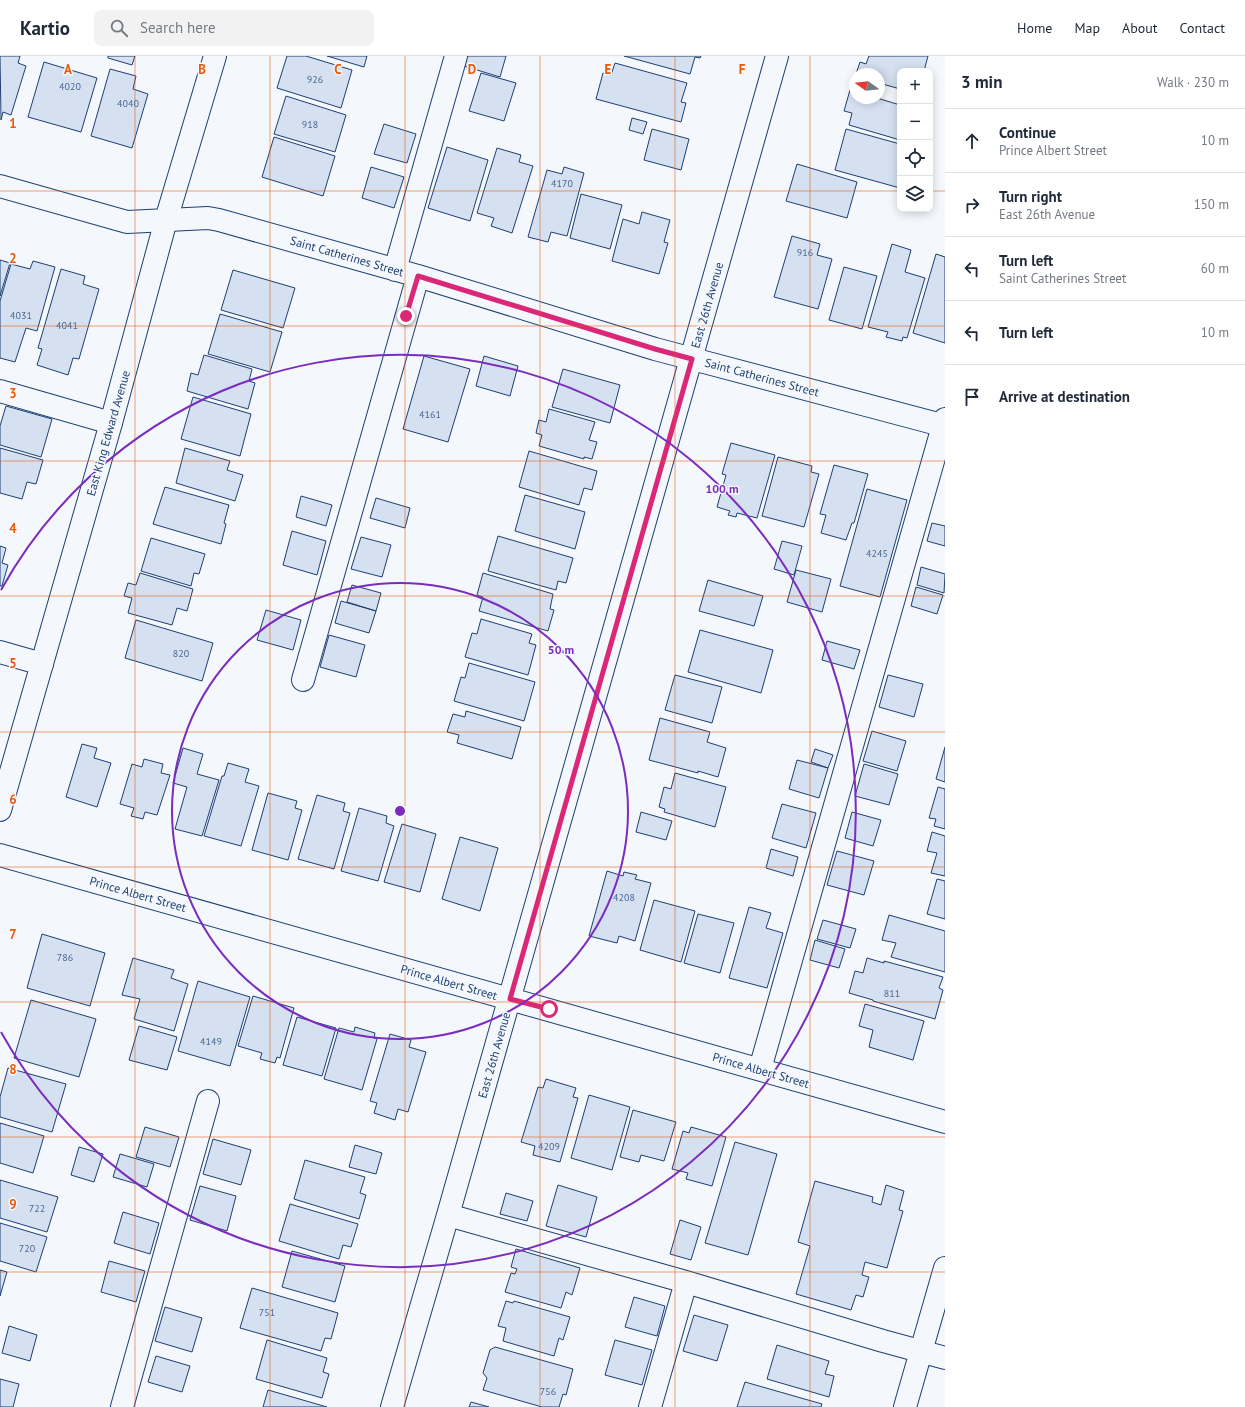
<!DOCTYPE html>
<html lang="en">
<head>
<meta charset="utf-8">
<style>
  :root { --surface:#fff; --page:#f2f2f3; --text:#1f2937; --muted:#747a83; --line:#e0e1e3 }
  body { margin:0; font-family:"PT Sans",sans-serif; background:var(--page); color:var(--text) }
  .controls { position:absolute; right:12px; top:12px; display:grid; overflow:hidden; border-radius:8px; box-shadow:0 2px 10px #0003 }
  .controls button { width:36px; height:36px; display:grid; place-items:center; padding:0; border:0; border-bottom:1px solid var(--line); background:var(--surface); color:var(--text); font:20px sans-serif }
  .compass { position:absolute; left:849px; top:12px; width:36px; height:36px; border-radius:50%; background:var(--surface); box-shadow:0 2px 10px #0003; rotate:285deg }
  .stop { position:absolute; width:12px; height:12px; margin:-9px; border:3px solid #db2777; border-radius:50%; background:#fff }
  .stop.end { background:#db2777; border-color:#fff; box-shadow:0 1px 4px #0008 }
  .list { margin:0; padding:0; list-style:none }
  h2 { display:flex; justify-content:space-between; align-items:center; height:52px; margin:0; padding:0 16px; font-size:17px }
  h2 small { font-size:13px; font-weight:400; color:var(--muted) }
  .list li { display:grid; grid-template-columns:26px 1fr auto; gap:12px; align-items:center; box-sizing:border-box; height:64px; padding:0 16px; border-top:1px solid var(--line) }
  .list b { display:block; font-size:15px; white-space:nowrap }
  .list p { margin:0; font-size:13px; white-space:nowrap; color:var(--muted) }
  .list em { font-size:13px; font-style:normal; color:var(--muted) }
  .icon { flex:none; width:22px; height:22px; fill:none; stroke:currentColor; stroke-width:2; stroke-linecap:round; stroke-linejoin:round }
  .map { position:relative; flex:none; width:945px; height:1351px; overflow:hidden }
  header { display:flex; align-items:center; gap:24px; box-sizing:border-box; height:56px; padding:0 20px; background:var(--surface); border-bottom:1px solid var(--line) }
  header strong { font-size:19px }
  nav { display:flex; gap:22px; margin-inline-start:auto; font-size:14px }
  .search { width:280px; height:36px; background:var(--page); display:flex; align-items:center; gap:10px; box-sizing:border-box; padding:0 14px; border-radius:8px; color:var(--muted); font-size:15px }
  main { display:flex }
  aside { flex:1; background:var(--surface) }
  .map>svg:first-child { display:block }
  .building { fill:#d5e0f0; stroke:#1d3f73 }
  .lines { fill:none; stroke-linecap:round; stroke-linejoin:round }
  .minor-casing { stroke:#1d3f73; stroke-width:24 }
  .major-casing { stroke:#1d3f73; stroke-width:24 }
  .minor { stroke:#f4f7fb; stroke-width:22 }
  .major { stroke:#f4f7fb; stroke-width:22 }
  .route { stroke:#db2777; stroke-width:5 }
  .grid { fill:none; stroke:#e8590c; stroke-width:1; stroke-opacity:0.55 }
  .ring { fill:none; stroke:#7b2cbf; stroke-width:2 }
  .labels { text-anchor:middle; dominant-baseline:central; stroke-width:3; stroke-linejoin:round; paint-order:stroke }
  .number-label { font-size:10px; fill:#4b6792 }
  .street-label { font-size:12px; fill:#1d3f73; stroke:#f4f7fb }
  .grid-label { font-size:13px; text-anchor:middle; font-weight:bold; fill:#e8590c; stroke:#f4f7fb; stroke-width:3; stroke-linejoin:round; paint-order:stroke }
  .centre { fill:#7b2cbf; stroke:#f4f7fb; stroke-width:2 }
  .ring-label { font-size:12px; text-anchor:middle; font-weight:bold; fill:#7b2cbf; stroke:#f4f7fb; stroke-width:3; stroke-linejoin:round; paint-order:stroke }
</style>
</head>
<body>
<header>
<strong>Kartio</strong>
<div class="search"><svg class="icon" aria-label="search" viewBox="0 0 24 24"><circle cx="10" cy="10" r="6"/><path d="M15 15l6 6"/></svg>Search here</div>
<nav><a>Home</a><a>Map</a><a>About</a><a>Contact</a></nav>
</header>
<main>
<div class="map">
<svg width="945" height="1351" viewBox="0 0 945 1351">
  <rect width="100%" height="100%" fill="#f4f7fb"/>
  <path class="building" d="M0 0H20L18 7 26 10 11 59 3 56 1 64Z
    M108 0H135L132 9 108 2Z
    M287 0H306L352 14 341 52 277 32Z
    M327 0H367L364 11Z
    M467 0H506L500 21 464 10Z
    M624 0H701L700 2 695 1 690 18Z
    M869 0H928L924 15H900V33L879 27V18H856L860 6 866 8Z
    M44 6 97 22 81 76 28 61Z
    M615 7 687 27 681 46 686 47 681 66 596 43 603 17 611 19Z
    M110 13 136 20 133 33 148 38 132 92 91 80Z
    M481 17 516 27 504 65 469 55Z
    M850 34 855 36V42H877L900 49V84L849 69 852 57 844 55Z
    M286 40 346 59 335 96 274 78Z
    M632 62 647 66 643 78 629 74Z
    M384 68 416 78 407 107 374 98Z
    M652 73 689 83 681 114 644 104Z
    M846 73 900 88V132L835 114Z
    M274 81 335 100 323 140 262 121Z
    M447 91 488 104 470 165 428 152Z
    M497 92 521 99 519 106 533 110 512 177 491 170 494 162 477 157Z
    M797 108 857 126 847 162 786 145Z
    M371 111 404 121 394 152 362 142Z
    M564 111 584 117 567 180 551 176 548 186 528 181 547 114 562 118Z
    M581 138 622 149 610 193 570 182Z
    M642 156 670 164 664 186 668 187 659 218 612 205 623 163 639 168Z
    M792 180 820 188 817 199 832 203 818 253 774 241Z
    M892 188 911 194 905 216 925 222 907 282 903 281 902 285 886 281 888 276 868 271Z
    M936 198 945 201V287L913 277Z
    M0 204 10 207 0 240Z
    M33 205 55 211 37 275 26 272 15 306 0 302V245L11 208 30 213Z
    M844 211 877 220 862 273 829 264Z
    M61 213 85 220 83 228 99 233 79 303 73 302 68 319 37 309 42 293 38 292Z
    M233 214 295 232 283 272 221 254Z
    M220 258 282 276 270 316 208 298Z
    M204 299 252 313 249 325 255 327 248 353 187 335 191 317 198 319Z
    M424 300 470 313 448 386 403 373Z
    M484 300 518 310 510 340 476 330Z
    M563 313 620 329 610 367 552 351Z
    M193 341 251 358 240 400 181 383Z
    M6 350 52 363 41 401 0 389V370Z
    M549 353 595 366 589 384 597 386 592 403 584 401V403L539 390 542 379 536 377 539 364 546 366Z
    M731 387 775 399 757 462 737 457 736 461 728 459 730 455 717 451 726 419 722 418Z
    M0 392 43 404 36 428 27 426 22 443 0 437Z
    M185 392 230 405 227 414 243 419 235 445 176 427Z
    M529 395 597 415 592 434 584 432 579 449 519 431Z
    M778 401 812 410 811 416 819 418 804 471 762 460Z
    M834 409 868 418 854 467H852L846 484 821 477 826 459 820 458Z
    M165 431 229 449 224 467 226 468 221 488 153 468Z
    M867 433 907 444 880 541 840 530Z
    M525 439 585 456 575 493 515 475Z
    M301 440 332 449 326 470 296 461Z
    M376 442 410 452 405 472 370 462Z
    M932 467 945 470V490L927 485Z
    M292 475 326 485 317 519 283 509Z
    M498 480 573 502 566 527 558 525 556 534 488 515Z
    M361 481 391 489 382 521 351 513Z
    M151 482 205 498 199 518 194 517 191 530 141 515Z
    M782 485 802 490 794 519 774 513Z
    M0 490 6 492 2 507 8 509 2 530H0Z
    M921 511 945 518 944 537 917 529Z
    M796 514 831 523 822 556 787 546Z
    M140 517 193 533 187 555 177 552 172 569 128 557 132 542 124 540 128 527 136 529Z
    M483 517 553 538 550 553 554 554 548 575 479 555 483 541 477 539Z
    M708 524 763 540 754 570 699 555Z
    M352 529 381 537 376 555 347 546Z
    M916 531 943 539 937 558 911 550Z
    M341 545 376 555 369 577 335 567Z
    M266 554 301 564 293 594 257 584Z
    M481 563 532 578 529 587 536 589 528 619 465 601 472 577 477 578Z
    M136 564 213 587 202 625 125 602Z
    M700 574 773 594 761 637 688 616Z
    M329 579 365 589 356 621 320 611Z
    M827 585 860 594 854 613 822 604Z
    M469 607 535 626 524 665 454 645 461 621 465 622Z
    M675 619 722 631 712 667 665 654Z
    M888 619 923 628 914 661 879 651Z
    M466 655 521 671 512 703 457 687 459 679 447 676 453 658 465 661Z
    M660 662 710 676 707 686 726 692 718 721 698 715V717L649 704Z
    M872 675 906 685 897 715 863 705Z
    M82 688 97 692 94 702 111 707 97 751 66 741Z
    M945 691V726L936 723Z
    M183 692 203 698 197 718 219 724 202 780 175 773 187 731 173 727Z
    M815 693 833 699 828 712 811 706Z
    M144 703 163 708 161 717 170 719 157 759 145 756 143 763 131 760 134 752 120 748 132 708 142 711Z
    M797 704 828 712 819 742 789 733Z
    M228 707 249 713 245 726 259 730 241 790 204 780 222 720H224Z
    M864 708 898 718 889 749 855 740Z
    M675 717 726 731 715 771 664 756 665 753 659 751 664 731 671 733Z
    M938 731 945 733V773L934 770 936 763 929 762Z
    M268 737 297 745 295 752 302 754 288 804 252 794Z
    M317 739 345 747 343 755 350 757 334 813 298 803Z
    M782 748 816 757 806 792 772 782Z
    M359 752 387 760 386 767 394 770 378 825 341 815Z
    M641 756 672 765 666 784 636 776Z
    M852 756 881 764 873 790 845 782Z
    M402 768 436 778 420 836 384 826Z
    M932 776 945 780V820L931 817 937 797 927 795Z
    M460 781 498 792 480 855 442 843Z
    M771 793 798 801 793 820 766 812Z
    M837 795 874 805 864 839 827 829Z
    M607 815 623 820 624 816 637 819 635 823 651 827 635 885 619 880 617 887 589 880Z
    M937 823 945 825V863L927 858Z
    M654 844 695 855 681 906 640 894Z
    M749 851 771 857 766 872 783 877 767 932 729 922Z
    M698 858 734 867 720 917 684 907Z
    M889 859 945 875V916L891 901 896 887 882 884Z
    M823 864 856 873 850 892 817 883Z
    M42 878 105 897 90 950 27 932Z
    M815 884 845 893 839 912 810 904Z
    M133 902 174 914 171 922 188 928 174 975 134 963 140 943 122 939Z
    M867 902 884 907V905L943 921 939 932 943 934 935 963 873 945V944L849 937 855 915 863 917Z
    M198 925 250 941 230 1010 178 995Z
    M253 940 294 952 280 1002 277 1001 275 1007 260 1003 262 997 238 990Z
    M31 944 96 963 79 1021 14 1002Z
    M865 948 924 965 913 1004 869 991 873 974 859 970Z
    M297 961 336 972 322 1020 283 1009Z
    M139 970 177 981 167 1014 129 1004Z
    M355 971 375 977 374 982 377 983 362 1034 324 1023 339 972 354 976Z
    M390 978 411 984 409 991 426 996 408 1056 398 1053 395 1064 374 1057 377 1047 370 1045Z
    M8 1012 66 1028 52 1076 0 1061V1041Z
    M546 1023 576 1032 573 1041 578 1042 560 1106 533 1099 535 1090 521 1086 538 1031 543 1032Z
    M589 1039 630 1051 612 1114 571 1102Z
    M633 1054 676 1066 664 1105 641 1099 639 1106 620 1101Z
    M0 1067 44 1080 33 1117 0 1107Z
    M145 1071 179 1081 170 1111 136 1101Z
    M691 1071 726 1081 712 1130 686 1123 688 1117 672 1113 683 1075 689 1077Z
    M213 1083 251 1094 241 1129 203 1118Z
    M735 1086 777 1098 748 1199 705 1187Z
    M355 1089 382 1097 376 1118 349 1111Z
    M79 1091 103 1098 94 1126 71 1119Z
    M120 1098 154 1108 147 1131 113 1121Z
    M305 1104 365 1121 360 1137 366 1139 359 1163 294 1143Z
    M0 1124 58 1141 47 1176 0 1162Z
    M815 1125 873 1141 872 1146 881 1149 886 1129 904 1135 899 1154 903 1155 887 1212 865 1206 862 1219 869 1221 863 1241 856 1239 851 1254 796 1238 810 1190 798 1186Z
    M558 1129 597 1141 586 1181 546 1170Z
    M200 1130 236 1140 227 1175 190 1164Z
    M506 1137 533 1145 527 1165 500 1158Z
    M290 1148 358 1168 351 1191 343 1189 339 1203 279 1185Z
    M123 1156 159 1167 150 1198 114 1187Z
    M680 1164 701 1171 691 1204 670 1198Z
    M0 1167 47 1181 36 1216 0 1205Z
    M516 1193 580 1212 572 1239 566 1236 561 1252 505 1236 511 1217 515 1218 517 1213 511 1211Z
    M292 1195 345 1210 335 1246 282 1231Z
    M109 1205 145 1215 136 1246 101 1236Z
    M0 1214 7 1216 0 1240Z
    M252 1232 338 1257 331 1283 325 1282 321 1295 240 1272Z
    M634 1241 665 1250 657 1280 625 1271Z
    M506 1245 513 1247 514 1245 570 1261 563 1284 559 1282 554 1300 503 1285 506 1272 498 1270Z
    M165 1251 202 1262 192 1296 155 1285Z
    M694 1259 728 1269 717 1305 683 1295Z
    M9 1270 37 1279 30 1305 2 1297Z
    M267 1284 327 1302 323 1316 329 1318 322 1342 256 1323Z
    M615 1284 652 1294 642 1329 605 1319Z
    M777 1289 829 1305 825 1318 834 1320 829 1341 767 1323Z
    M495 1291 573 1313 566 1339 563 1338 559 1351H542L483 1334 487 1322 483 1317 490 1294Z
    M156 1300 190 1310 182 1336 148 1326Z
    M0 1323 19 1328 13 1351H0Z
    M745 1326 822 1348 821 1351H737Z
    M268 1334 327 1351H263Z
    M471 1346 489 1351H469Z"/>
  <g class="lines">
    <g class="minor-casing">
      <path id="minor" d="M0 130 127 166 208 162 219 164 418 220 655 293 945 370
        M395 214 456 0
        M0 335 111 367
        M0 596 42 608
        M303 624 418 220
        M0 799 945 1066
        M760 1013 945 363
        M448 1159 686 1226 883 1285 945 1302
        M122 1351 208 1045
        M392 1351 448 1159 777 0
        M650 1351 686 1226
        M905 1351 945 1212"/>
    </g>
    <g class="major-casing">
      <path id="major" d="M0 754 111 367 166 164 215 0"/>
    </g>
    <use href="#minor" class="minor"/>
    <use href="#major" class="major"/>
  </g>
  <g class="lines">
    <path class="route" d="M406 260 418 220 655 293 692 303 510 943 549 953"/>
  </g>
  <path class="grid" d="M135 0V1351M270 0V1351M405 0V1351M540 0V1351M675 0V1351M810 0V1351M0 135H900M930 135H945M0 270H945M0 405H945M0 540H945M0 676H945M0 811H945M0 946H945M0 1081H945M0 1216H945"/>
  <g class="ring">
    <circle cx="400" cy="755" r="228"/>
    <path d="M1 534A456 456 0 1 1 1 976"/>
  </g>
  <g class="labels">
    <g class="number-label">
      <text x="315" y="23">926</text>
      <text x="70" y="30">4020</text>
      <text x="128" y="47">4040</text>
      <text x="310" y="68">918</text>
      <text x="562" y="127">4170</text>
      <text x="805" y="196">916</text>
      <text x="21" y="259">4031</text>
      <text x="67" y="269">4041</text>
      <text x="430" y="358">4161</text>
      <text x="877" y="497">4245</text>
      <text x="181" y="597">820</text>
      <text x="624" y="841">4208</text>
      <text x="65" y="901">786</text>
      <text x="892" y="937">811</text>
      <text x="211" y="985">4149</text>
      <text x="549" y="1090">4209</text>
      <text x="37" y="1152">722</text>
      <text x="27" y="1192">720</text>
      <text x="267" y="1256">751</text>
      <text x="548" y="1335">756</text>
    </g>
    <g class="street-label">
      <text transform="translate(347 200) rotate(16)">Saint Catherines Street</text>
      <text transform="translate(707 249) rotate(-74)">East 26th Avenue</text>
      <text transform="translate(762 321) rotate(15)">Saint Catherines Street</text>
      <text transform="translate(108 377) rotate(-74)">East King Edward Avenue</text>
      <text transform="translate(138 838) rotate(16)">Prince Albert Street</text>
      <text transform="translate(449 926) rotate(16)">Prince Albert Street</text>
      <text transform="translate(494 999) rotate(-74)">East 26th Avenue</text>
      <text transform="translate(761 1014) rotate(16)">Prince Albert Street</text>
    </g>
  </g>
  <g class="grid-label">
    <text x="68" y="18">A</text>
    <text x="202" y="18">B</text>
    <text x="338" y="18">C</text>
    <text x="472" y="18">D</text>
    <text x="608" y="18">E</text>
    <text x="742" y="18">F</text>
    <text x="13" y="72">1</text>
    <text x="13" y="207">2</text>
    <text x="13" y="342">3</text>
    <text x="13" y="477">4</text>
    <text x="13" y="612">5</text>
    <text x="13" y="748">6</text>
    <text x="13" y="883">7</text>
    <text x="13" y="1018">8</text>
    <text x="13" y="1153">9</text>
  </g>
  <circle cx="400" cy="755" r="6" class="centre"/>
  <g class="ring-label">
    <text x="722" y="437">100 m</text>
    <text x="561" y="598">50 m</text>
  </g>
</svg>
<div class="controls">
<button>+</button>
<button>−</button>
<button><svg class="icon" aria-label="locate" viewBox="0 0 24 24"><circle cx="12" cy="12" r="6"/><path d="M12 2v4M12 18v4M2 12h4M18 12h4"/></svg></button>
<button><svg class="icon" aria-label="layers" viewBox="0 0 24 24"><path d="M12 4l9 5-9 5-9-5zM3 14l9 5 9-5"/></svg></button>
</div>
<svg class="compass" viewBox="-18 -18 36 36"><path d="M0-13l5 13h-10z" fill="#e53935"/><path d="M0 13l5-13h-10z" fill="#747a83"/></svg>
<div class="stop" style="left:549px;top:953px"></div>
<div class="stop end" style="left:406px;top:260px"></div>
</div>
<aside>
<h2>3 min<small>Walk · 230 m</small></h2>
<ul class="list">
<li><svg class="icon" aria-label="ahead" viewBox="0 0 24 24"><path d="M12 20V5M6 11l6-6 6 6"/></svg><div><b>Continue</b><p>Prince Albert Street</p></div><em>10 m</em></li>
<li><svg class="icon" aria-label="right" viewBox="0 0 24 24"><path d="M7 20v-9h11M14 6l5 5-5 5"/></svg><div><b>Turn right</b><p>East 26th Avenue</p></div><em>150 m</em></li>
<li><svg class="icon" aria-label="left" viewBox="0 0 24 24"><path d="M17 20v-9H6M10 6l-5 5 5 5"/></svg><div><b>Turn left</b><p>Saint Catherines Street</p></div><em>60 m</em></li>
<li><svg class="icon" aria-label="left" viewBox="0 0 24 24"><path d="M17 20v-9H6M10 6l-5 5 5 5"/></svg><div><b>Turn left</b></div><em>10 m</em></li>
<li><svg class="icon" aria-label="arrive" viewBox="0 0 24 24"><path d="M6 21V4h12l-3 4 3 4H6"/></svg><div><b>Arrive at destination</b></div></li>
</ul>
</aside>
</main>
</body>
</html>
